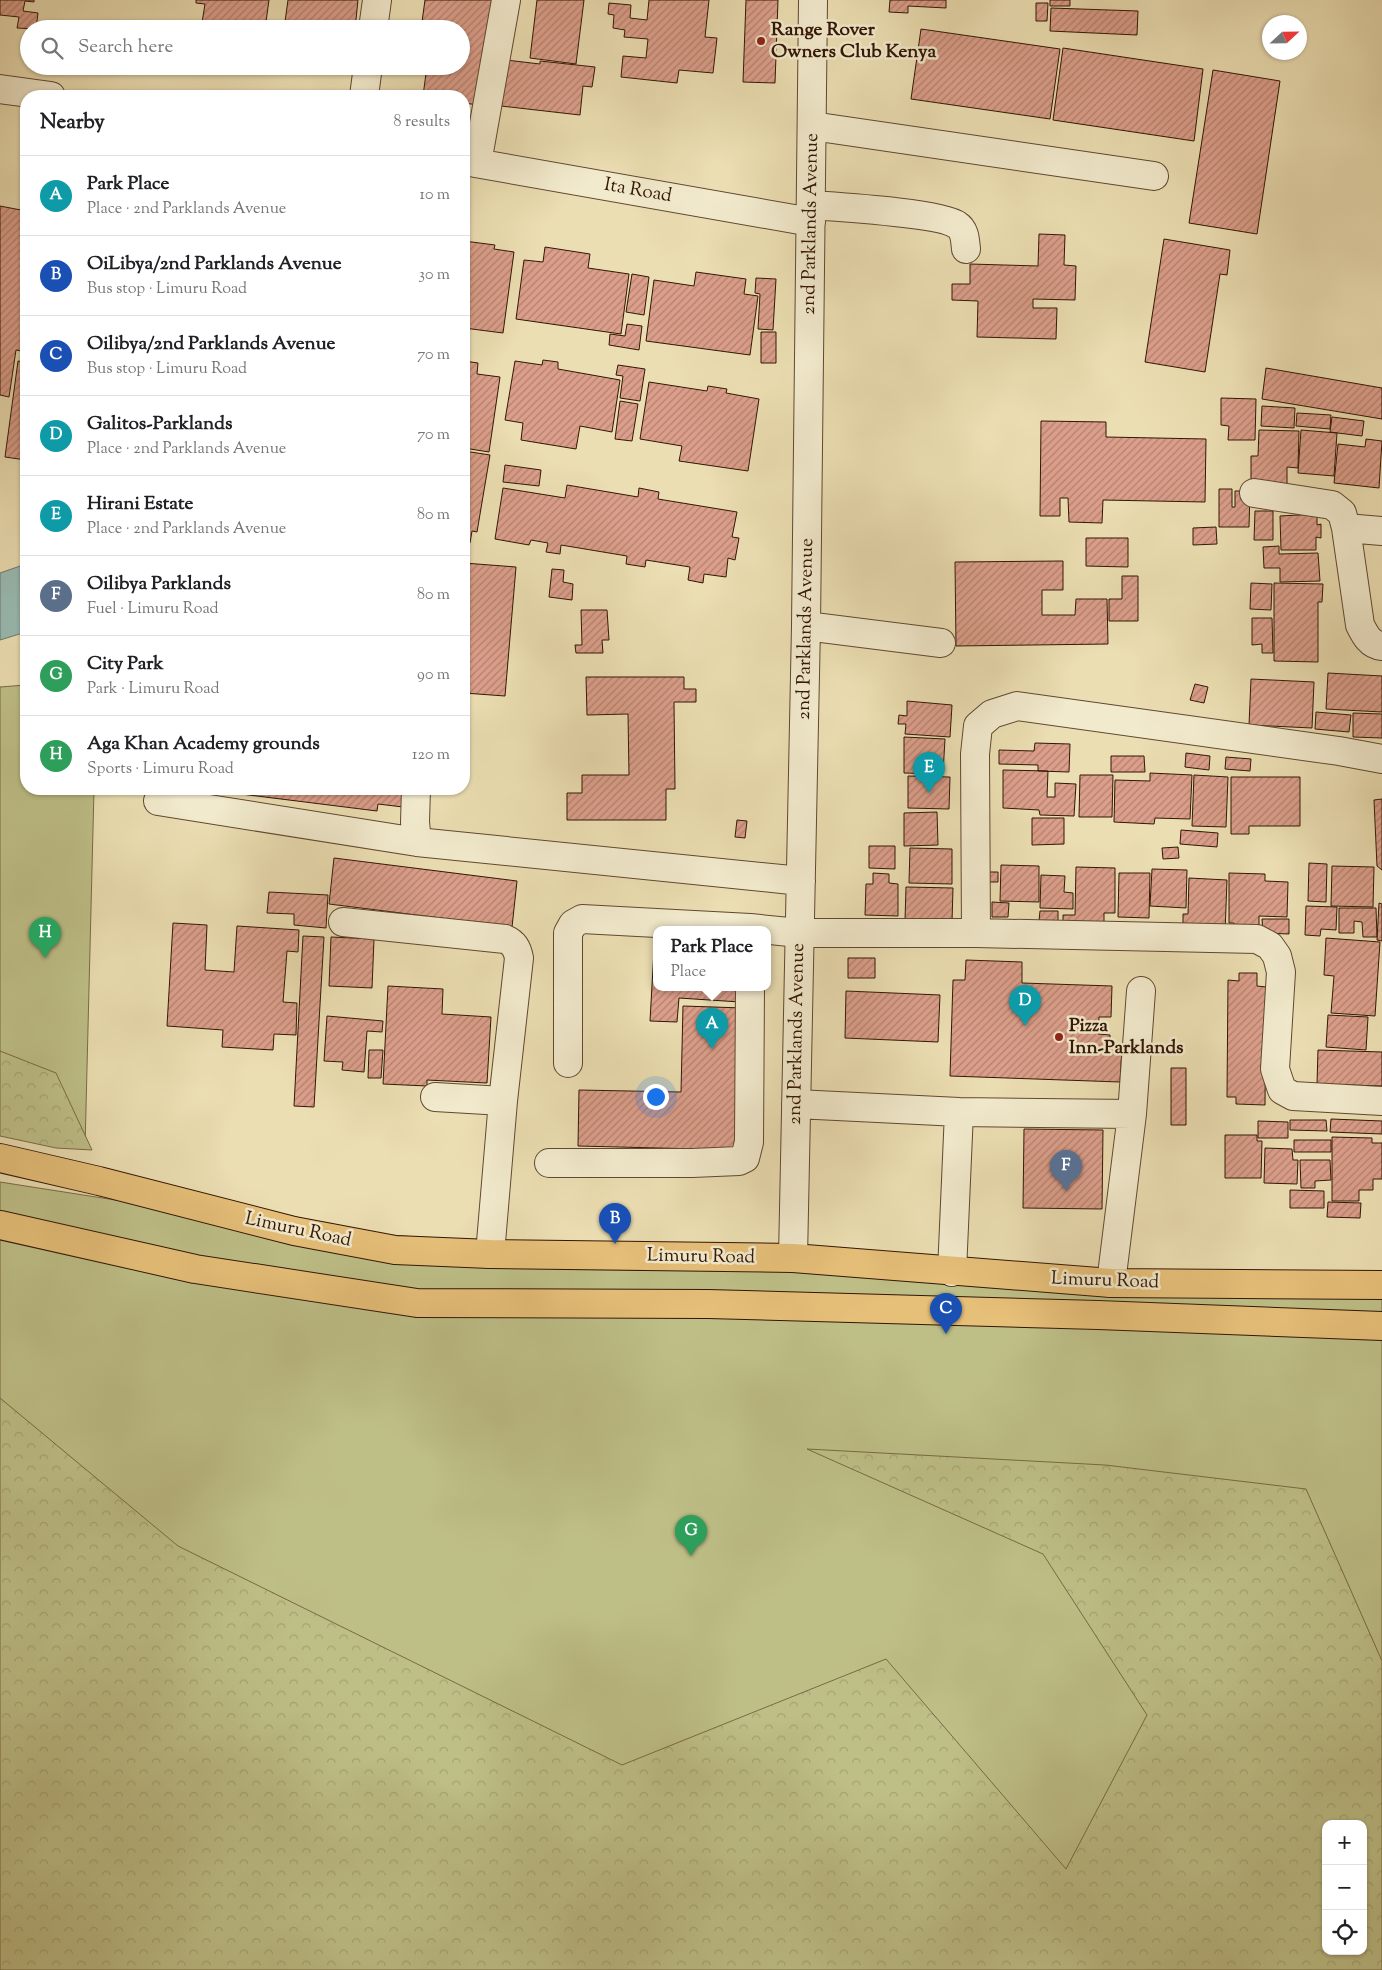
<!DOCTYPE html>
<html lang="en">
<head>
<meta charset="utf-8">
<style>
  :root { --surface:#fff; --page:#f2f2f2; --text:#202124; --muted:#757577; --line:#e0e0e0; --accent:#db2777 }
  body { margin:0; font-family:"Sorts Mill Goudy",serif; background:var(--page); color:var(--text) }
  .controls { position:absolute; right:15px; bottom:15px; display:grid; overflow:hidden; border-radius:10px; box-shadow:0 1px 4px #0004 }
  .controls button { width:45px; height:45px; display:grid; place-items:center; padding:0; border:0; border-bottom:1px solid var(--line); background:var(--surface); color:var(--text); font:25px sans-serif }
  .compass { position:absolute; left:1262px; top:15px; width:45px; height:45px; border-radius:50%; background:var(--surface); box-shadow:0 1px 4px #0004; rotate:68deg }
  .you { position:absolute; left:655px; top:1096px; width:18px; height:18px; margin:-12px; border:4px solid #fff; border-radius:50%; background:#1a73e8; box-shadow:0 0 0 8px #1a73e833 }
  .badge { display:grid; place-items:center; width:32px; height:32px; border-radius:50%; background:var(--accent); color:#fff; font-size:16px; font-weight:700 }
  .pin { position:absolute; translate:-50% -41px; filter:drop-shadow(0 1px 2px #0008) }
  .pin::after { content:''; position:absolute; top:26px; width:18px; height:15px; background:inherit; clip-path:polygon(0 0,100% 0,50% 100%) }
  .popup { position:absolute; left:653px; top:926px; width:118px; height:65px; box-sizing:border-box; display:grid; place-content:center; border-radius:10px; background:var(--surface); filter:drop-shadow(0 1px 4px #0005); font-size:16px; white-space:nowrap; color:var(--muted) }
  .popup b { font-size:19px; color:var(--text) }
  .popup::after { content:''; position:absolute; left:50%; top:100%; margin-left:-10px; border:10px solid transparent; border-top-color:var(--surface) }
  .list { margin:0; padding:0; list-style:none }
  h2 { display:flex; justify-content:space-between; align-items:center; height:65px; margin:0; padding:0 20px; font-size:21px }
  h2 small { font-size:16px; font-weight:400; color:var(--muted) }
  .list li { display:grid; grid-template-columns:32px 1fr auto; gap:15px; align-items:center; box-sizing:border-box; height:80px; padding:0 20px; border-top:1px solid var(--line) }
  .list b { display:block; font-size:19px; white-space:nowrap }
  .list p { margin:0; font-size:16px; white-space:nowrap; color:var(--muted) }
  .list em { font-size:16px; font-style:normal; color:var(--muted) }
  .icon { flex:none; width:28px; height:28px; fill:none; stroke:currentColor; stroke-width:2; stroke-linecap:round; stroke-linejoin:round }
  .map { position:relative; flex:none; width:1382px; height:1970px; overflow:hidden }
  .search { position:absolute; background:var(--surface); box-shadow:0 1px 4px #0004; left:20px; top:20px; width:450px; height:55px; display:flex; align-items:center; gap:12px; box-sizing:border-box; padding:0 18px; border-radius:28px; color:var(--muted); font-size:19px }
  .panel { position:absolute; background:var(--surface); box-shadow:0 1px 4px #0004; left:20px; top:90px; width:450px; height:705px; border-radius:20px }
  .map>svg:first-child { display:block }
  .green { fill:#bebf87; stroke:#786a46; fill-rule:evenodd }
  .forest { fill:url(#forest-crowns); stroke:#786a46; fill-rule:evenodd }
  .water { fill:#99bbb3; stroke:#70796d }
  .building { fill:url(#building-hatch); stroke:#321605 }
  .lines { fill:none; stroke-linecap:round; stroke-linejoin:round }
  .minor-casing { stroke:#604830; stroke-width:30 }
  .major-casing { stroke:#321605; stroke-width:30 }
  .minor { stroke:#f2eacd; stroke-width:28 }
  .major { stroke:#e6bf79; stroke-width:28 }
  .poi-dot { fill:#8f2418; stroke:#f2eacd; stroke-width:2 }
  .labels { text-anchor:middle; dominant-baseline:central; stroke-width:5; stroke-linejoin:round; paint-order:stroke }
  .poi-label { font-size:19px; font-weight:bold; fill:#321605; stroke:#f2eacd; text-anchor:start }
  .street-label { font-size:19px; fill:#321605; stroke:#f2eacd }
</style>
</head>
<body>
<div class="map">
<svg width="1382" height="1970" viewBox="0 0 1382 1970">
  <defs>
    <pattern id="forest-crowns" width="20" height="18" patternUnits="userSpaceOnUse" patternTransform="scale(1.25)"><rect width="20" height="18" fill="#bebf87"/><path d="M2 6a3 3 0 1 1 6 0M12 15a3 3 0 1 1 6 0" fill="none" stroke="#a4a373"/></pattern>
    <pattern id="building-hatch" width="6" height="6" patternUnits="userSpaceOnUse" patternTransform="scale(1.25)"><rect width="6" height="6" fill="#dc9f8b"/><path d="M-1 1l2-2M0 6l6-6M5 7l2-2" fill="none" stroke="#b38170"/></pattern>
  </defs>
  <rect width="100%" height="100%" fill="#ebdeb2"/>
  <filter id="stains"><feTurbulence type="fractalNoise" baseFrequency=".004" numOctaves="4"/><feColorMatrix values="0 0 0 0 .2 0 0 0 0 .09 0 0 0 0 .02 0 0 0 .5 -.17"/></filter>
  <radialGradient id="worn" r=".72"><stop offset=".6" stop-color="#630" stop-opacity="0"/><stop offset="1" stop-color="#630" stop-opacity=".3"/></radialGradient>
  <path class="green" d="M26 685V789H94L85 1148 0 1127V687Z
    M0 1182 301 1229 782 1262 1382 1288V1970H0ZM1326 1824H1363V1951H1326Z"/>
  <path class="forest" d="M0 1051 56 1073 92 1150 56 1148 0 1136Z
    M0 1398 178 1546 622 1765 886 1659 1066 1869 1147 1715 1043 1554 807 1449 1105 1465 1306 1489 1382 1661V1970H0ZM1326 1824H1363V1951H1326Z"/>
  <path class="water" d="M26 564V632L0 640V573Z"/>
  <path class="building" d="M0 0H34V2L25 1 23 11 38 13 36 29 17 28 19 17 0 15Z
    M196 0H269L265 29H201L205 4 196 3Z
    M288 0H358L355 29H284Z
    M425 0H500L486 106 464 103V96H423L427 66H461V29H421Z
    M537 0H584L576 64 530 58Z
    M649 0H709L705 37 717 38 713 73 679 70 677 83 621 77 623 56 646 58 648 39 624 37 625 30 613 28 614 15 608 14 609 3 631 5 630 18 647 20Z
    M746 0H778L775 83 743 82Z
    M890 0H946V8L908 6V13L889 12Z
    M1050 0H1070V6H1050Z
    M1036 3H1048L1047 21H1036Z
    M1051 8 1138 11 1137 35 1050 31Z
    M921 29 1060 49 1050 119 911 99Z
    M1063 48 1203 69 1194 141 1053 120Z
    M506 60 540 64V61L595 67 592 87 583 86 580 115 501 106Z
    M301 66H342L341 71Z
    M1213 70 1280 81 1257 234 1189 223Z
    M0 206 26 211V352L16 350 9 397 0 395Z
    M1039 234 1065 235 1064 265 1076 266 1075 300 1033 299V308H1057L1056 339 977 337 978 301 952 300V284H970V264L1038 266Z
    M1164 239 1230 250 1227 275 1220 274 1205 372 1145 362Z
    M464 241 495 245 494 249 514 252 503 333 464 328Z
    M545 247 590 254 588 268 629 274 621 334 516 319 524 260 543 262Z
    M696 272 746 279 744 294 758 296 750 355 646 341 654 280 694 286Z
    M632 274 649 277 644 315 626 312Z
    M756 278 776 279 773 330 758 329 760 294 755 293Z
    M627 324 642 326 639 350 609 345 610 334 625 336Z
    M761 332H776V363H761Z
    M543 360 558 362V369L620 380 612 432 580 426 576 449 521 440 523 423 505 420 515 361 542 365Z
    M18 361 26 362V460L5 457Z
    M464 361 478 363 477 374 500 377 489 452 464 448Z
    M618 365 645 369 640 401 620 398 623 376 616 375Z
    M1266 368 1382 388V419L1262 399Z
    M649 382 707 391 708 386 727 389 726 393 759 399 748 471 679 461 682 446 640 439Z
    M1221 398 1256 399 1255 440H1228L1229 426 1221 425Z
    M620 401 638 404 632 441 615 439Z
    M1262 406 1295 408 1294 428 1261 426Z
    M1297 413 1331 415 1330 429 1296 426Z
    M1332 417 1364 421 1362 436 1330 432Z
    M1041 421 1106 422V437L1206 439 1205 502 1103 500 1102 523 1069 522 1068 498H1060V516H1040Z
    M1259 430 1299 431 1298 468 1287 467V484L1251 483V456H1258Z
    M1301 430 1337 433 1334 476 1298 473Z
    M1366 439 1382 441 1379 488 1334 483 1338 444 1365 447Z
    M464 451 490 455 477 532 472 531 470 543 464 542Z
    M505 465 541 470 539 486 503 482Z
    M567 485 638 497 639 488 659 492 658 499 737 512 732 537 739 538 735 560 728 558 726 577 704 574 703 583 688 580 690 567 646 560 645 567 626 564 627 556 561 545 560 554 546 552 548 543 531 540 529 545 495 539 503 488 565 498Z
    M1219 489H1232V507H1235V491H1250L1249 527H1219Z
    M1255 511H1273V540H1254Z
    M1317 514V525L1321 524V538L1316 537V550H1281L1280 516Z
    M1216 527 1217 544 1193 545V528Z
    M1086 538H1128V567L1086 566Z
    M1279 546V554L1318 553 1320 581 1280 582V568H1264L1263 547Z
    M1063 561V590H1042V615H1075L1076 599H1107L1108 644 956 646 955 562Z
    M464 563 516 567 505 696 464 693Z
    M552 569 564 570 563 582 573 584 572 600 549 597Z
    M1122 576H1138V621H1109V599H1122Z
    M1251 583 1272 584 1271 610 1250 609Z
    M1274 583 1323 584 1322 602H1318V662L1274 661Z
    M581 610H607L609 640H602L603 653H576L575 645H582Z
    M1252 618H1272L1273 653H1262V644L1252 645Z
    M1328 673 1382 676V712L1326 709Z
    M586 677H684V689H696V702H674L675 789H666V820H567V793H582V775H629L628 714 587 715Z
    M1251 679 1314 682 1312 728 1249 725Z
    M1195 684 1208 687 1204 703 1190 700Z
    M907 701 952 705 950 737 905 734 906 724H898L899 715 907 716Z
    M1316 712 1351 715 1349 732 1315 729Z
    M1353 713 1382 714V738L1353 737Z
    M904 737 945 739 943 774 904 773Z
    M1035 743 1070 744 1069 772 1038 771V765L999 764V750L1034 751Z
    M1186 753 1210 756 1209 770 1185 767Z
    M1111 756H1144L1145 772H1111Z
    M1226 757 1251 759 1250 771 1225 769Z
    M1003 770 1048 771 1047 797H1055V783L1076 784 1074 816 1040 815 1039 810 1003 808Z
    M1150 773 1192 775 1190 819 1155 818 1154 824 1114 822 1115 780 1150 781Z
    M1080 775H1113L1112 817H1079Z
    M1194 775 1228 777 1226 827 1192 826Z
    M908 776 950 777 949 809 908 808Z
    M1231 777H1300V826H1249V834H1231Z
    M225 789H405L403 807 378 804 377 811 225 792Z
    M1382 799V870L1377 866 1374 800Z
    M937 812 938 845 904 846V813Z
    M1032 818H1064V844L1032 845Z
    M737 820 747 821 745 838 735 837Z
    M1181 830 1218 833 1217 847 1180 844Z
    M869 846H895V869L869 868Z
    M1178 847 1179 858 1163 859 1162 848Z
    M910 848 952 849V884L909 883Z
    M334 858 517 881 512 927 329 904Z
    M1309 863 1327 864 1326 902 1308 901Z
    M1001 865 1039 866V902L1000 901Z
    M1332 866 1374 867 1373 907 1331 906Z
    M1076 867 1115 868V913H1104V927H1063V915H1075Z
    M1152 869 1187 870 1186 908 1150 906Z
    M988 872H998V882H988Z
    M873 873 889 874V883L898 884V916L865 915 866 884H873Z
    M1119 873H1150L1149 918 1118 917Z
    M1229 873 1265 874V881L1288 882 1287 917 1259 916V930H1234V923H1229Z
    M1041 875 1065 876 1064 892 1073 893V909L1040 908Z
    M1189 878 1227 880 1225 933 1183 931V914H1188Z
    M906 887 953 888 952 922 905 920Z
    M269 892 328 895 326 928 294 925V914L267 913Z
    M992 902 1009 903 1008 917H992Z
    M1379 903 1382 904V941L1377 940Z
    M1306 906 1337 907 1336 930 1321 929 1320 936 1305 935Z
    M1339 908H1376L1377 937H1363L1362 922 1354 921V933H1339Z
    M1040 911H1058V921H1039Z
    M1262 919H1289V934L1263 933Z
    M173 923 207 925 205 970 234 972 237 926 299 930 298 952 287 951 283 1002 297 1003 296 1035 274 1034 273 1050 222 1047 223 1030 167 1026Z
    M303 936 324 937 314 1107 294 1106Z
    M331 937 374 939 372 988 329 986Z
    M1326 938 1380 942 1375 1016 1331 1013 1334 976 1324 975Z
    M654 950H657V988H741L740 1002 679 998 677 1022 650 1021Z
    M848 958H875V978H848Z
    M966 960 1022 962V983L1112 986 1111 1017H1099L1098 1034 1110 1035V1047H1122L1120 1082 950 1076 953 980H965Z
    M1239 973H1257V986L1266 987 1265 1105 1236 1104V1097H1227L1228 980 1239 981Z
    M388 986 443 989 442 1014 491 1017 487 1083 427 1080V1086L383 1084Z
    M846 991 940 995 938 1042 845 1038Z
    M683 1006 743 1008 740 1150 578 1146 579 1090 681 1092Z
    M1328 1015 1368 1017 1366 1050 1326 1047Z
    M327 1016 383 1021 382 1032 367 1031 364 1072 342 1070 343 1062 324 1061Z
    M369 1050H383L381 1078H368Z
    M1318 1050 1382 1052V1086L1317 1084Z
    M1171 1068H1186V1125H1171Z
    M1331 1119 1382 1121V1134L1330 1132Z
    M1290 1120H1326L1327 1131 1290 1130Z
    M1258 1121 1288 1122V1138H1258Z
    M1024 1129 1103 1130 1102 1209 1023 1208Z
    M1225 1135H1257V1141H1262L1261 1178H1225Z
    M1332 1137 1372 1138V1143H1382V1179H1373V1190H1359V1201H1332Z
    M1294 1140H1331V1152H1294Z
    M1265 1148 1292 1149 1293 1160H1298L1297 1184 1264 1183Z
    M1300 1160H1330L1331 1180 1315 1181V1188H1301Z
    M1290 1190 1324 1191V1208H1290Z
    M1328 1202 1361 1203 1360 1218 1327 1217Z"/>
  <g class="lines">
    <g class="minor-casing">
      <path id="minor" d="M373 29 377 0
        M0 89 51 96
        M364 96 368 66
        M812 126 1154 176
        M464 161 811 222
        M477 163 506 0
        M811 205C837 207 941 213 957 225 965 230 965 240 966 249
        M1254 493 1332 505 1342 513 1346 528 1360 625C1365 635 1370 645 1382 646
        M1346 528 1382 531
        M806 626 941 643
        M416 789 415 822 417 842 801 881
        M158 801 417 842
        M343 922 505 939C514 943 517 948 519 958L503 1101 490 1254
        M976 933 1257 939 1270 946 1277 956 1281 972 1275 1069 1282 1090 1293 1096 1382 1101
        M568 1063V933L573 924 582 919 750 928 799 933H976L975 754 978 726 992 714 1017 706 1339 751 1382 759
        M435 1097 503 1101
        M796 1104 959 1112 1132 1114 1111 1283
        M1132 1114 1141 991
        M549 1163H692L739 1161 745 1158 749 1142 750 988
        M793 1258 806 626 813 0
        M952 1272 959 1112"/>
    </g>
    <g class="major-casing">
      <path id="major" d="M0 1158 99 1181 294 1231 395 1250 490 1254 793 1258 1111 1283 1382 1285
        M0 1225 195 1269 417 1303 708 1304 1098 1315 1382 1326"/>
    </g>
    <use href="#minor" class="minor"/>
    <use href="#major" class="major"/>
  </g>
  <g class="poi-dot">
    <circle cx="761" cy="41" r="5"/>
    <circle cx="1059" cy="1037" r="5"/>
  </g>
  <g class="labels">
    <g class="poi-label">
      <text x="771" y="30">Range Rover<tspan x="771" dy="22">Owners Club Kenya</tspan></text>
      <text x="1069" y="1026">Pizza<tspan x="1069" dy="22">Inn-Parklands</tspan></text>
    </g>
    <g class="street-label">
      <text transform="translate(638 191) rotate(10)">Ita Road</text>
      <text transform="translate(811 224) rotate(-89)">2nd Parklands Avenue</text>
      <text transform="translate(806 629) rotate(-89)">2nd Parklands Avenue</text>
      <text transform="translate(797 1034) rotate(-89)">2nd Parklands Avenue</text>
      <text transform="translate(298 1230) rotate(12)">Limuru Road</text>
      <text transform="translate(701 1257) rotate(1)">Limuru Road</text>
      <text transform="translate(1105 1281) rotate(2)">Limuru Road</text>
    </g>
  </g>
  <rect width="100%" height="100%" filter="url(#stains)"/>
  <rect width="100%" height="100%" fill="url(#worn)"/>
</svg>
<div class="controls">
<button>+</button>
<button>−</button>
<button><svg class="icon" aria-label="locate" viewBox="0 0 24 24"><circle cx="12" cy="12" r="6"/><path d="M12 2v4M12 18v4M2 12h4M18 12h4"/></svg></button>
</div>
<svg class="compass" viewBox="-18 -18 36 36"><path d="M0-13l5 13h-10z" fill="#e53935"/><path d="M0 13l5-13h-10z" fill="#757577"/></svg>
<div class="you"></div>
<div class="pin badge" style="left:712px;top:1049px;background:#0f9aa8">A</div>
<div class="popup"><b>Park Place</b>Place</div>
<div class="pin badge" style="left:615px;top:1244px;background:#1a4fb4">B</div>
<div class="pin badge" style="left:946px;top:1334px;background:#1a4fb4">C</div>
<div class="pin badge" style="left:1025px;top:1026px;background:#0f9aa8">D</div>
<div class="pin badge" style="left:929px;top:793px;background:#0f9aa8">E</div>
<div class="pin badge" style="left:1066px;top:1191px;background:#5c6f8a">F</div>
<div class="pin badge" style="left:691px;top:1556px;background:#2e9e5b">G</div>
<div class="pin badge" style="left:45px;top:958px;background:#2e9e5b">H</div>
<div class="search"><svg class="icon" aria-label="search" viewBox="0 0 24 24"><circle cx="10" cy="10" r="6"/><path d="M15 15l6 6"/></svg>Search here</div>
<section class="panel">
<h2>Nearby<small>8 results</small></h2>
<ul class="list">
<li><span class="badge" style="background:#0f9aa8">A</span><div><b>Park Place</b><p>Place · 2nd Parklands Avenue</p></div><em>10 m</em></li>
<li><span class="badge" style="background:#1a4fb4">B</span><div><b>OiLibya/2nd Parklands Avenue</b><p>Bus stop · Limuru Road</p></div><em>30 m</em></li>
<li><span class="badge" style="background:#1a4fb4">C</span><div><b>Oilibya/2nd Parklands Avenue</b><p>Bus stop · Limuru Road</p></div><em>70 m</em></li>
<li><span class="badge" style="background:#0f9aa8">D</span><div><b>Galitos-Parklands</b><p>Place · 2nd Parklands Avenue</p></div><em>70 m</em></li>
<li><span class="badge" style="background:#0f9aa8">E</span><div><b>Hirani Estate</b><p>Place · 2nd Parklands Avenue</p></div><em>80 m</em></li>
<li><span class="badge" style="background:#5c6f8a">F</span><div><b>Oilibya Parklands</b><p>Fuel · Limuru Road</p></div><em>80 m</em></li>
<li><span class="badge" style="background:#2e9e5b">G</span><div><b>City Park</b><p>Park · Limuru Road</p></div><em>90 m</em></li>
<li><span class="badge" style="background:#2e9e5b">H</span><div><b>Aga Khan Academy grounds</b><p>Sports · Limuru Road</p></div><em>120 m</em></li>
</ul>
</section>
</div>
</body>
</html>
